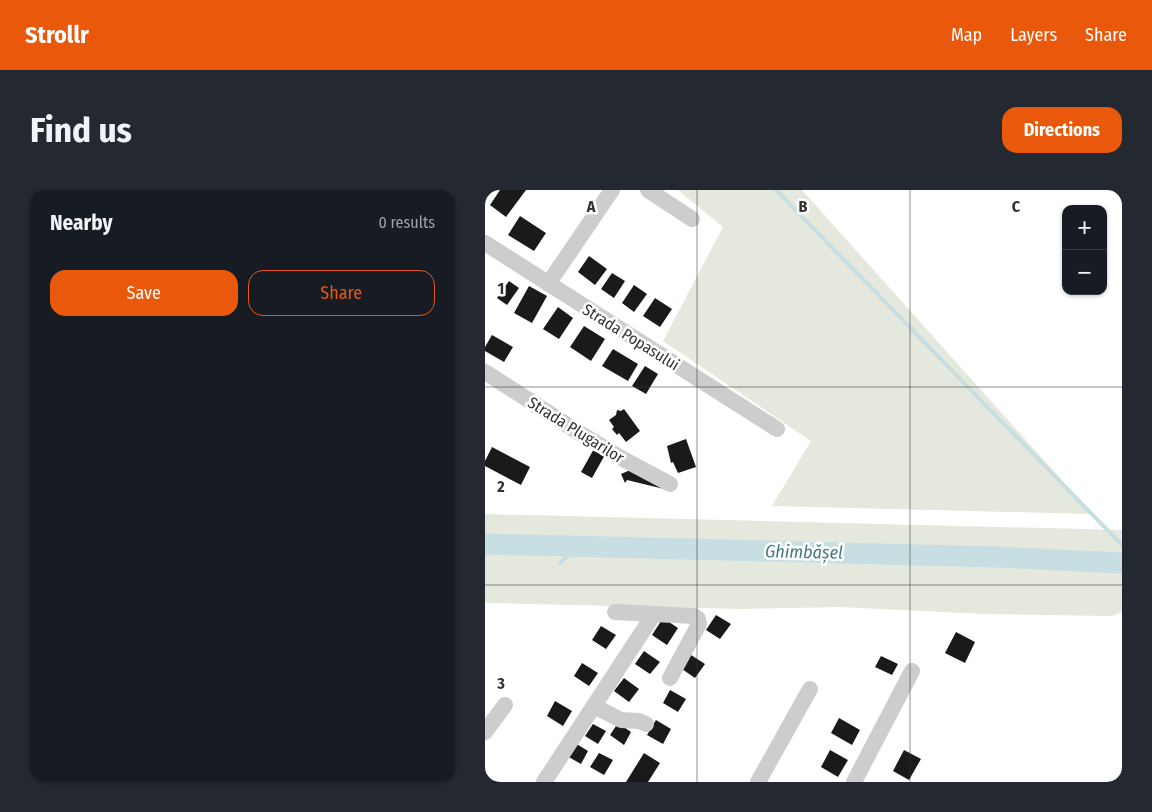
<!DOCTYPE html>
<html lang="en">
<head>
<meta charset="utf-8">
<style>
  :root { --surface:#171b24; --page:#242831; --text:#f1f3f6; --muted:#9ea1a6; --line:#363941; --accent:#ea580c }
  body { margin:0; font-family:"Fira Sans Condensed",sans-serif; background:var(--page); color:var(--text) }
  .controls { position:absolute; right:15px; top:15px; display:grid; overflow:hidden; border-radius:10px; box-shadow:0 1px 4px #0004 }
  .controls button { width:45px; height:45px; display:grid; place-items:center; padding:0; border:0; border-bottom:1px solid var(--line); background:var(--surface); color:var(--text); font:25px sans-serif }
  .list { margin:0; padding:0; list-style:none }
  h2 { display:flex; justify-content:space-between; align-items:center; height:65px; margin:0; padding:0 20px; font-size:21px }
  h2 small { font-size:16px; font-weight:400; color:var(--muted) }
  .actions { display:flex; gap:10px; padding:15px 20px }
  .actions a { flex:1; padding:11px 0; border:1px solid var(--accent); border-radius:15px; text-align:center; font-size:18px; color:var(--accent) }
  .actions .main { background:var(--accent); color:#fff }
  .map { position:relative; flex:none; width:637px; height:592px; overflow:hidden; border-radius:15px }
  header { display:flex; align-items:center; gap:30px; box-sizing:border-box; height:70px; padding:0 25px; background:var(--accent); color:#fff }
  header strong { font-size:24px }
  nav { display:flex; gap:28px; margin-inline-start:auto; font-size:18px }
  .intro { display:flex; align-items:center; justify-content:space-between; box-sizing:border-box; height:120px; padding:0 30px }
  h1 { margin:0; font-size:35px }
  .button { padding:12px 22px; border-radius:15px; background:var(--accent); color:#fff; font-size:18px; font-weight:700 }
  main { display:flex; gap:30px; padding:0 30px }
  aside { flex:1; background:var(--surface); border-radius:15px; box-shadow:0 1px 4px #0004 }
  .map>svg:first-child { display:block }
  .green { fill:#e5e8dd }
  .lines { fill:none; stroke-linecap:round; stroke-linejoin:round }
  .stream { stroke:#c7dee2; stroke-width:4 }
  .river { stroke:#c7dee2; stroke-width:21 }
  .building { fill:#1a1a1a }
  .minor { stroke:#cdcdcd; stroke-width:16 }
  .grid { fill:none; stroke:#333; stroke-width:1; stroke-opacity:0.55 }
  .labels { text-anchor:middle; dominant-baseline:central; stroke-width:5; stroke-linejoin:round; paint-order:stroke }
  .street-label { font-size:16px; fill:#333; stroke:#fff }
  .water-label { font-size:18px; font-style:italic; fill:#467a86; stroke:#fff }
  .grid-label { font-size:16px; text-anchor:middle; font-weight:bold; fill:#333; stroke:#fff; stroke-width:5; stroke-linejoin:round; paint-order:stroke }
</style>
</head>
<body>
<header>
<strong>Strollr</strong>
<nav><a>Map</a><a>Layers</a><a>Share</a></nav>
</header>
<div class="intro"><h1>Find us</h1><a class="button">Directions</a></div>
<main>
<aside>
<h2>Nearby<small>0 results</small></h2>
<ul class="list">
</ul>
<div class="actions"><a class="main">Save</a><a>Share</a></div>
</aside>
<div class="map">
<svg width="637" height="592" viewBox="0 0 637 592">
  <rect width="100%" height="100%" fill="#fff"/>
  <path class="green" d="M193 0H317L607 324 287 316 326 251 178 151 238 37Z
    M0 324 637 340V422L627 426 499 424 355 417 257 419 0 413Z"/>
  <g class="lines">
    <path class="stream" d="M291 0 637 355
      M75 373 95 356"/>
    <path class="river" d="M0 354 512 367 637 373"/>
  </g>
  <path class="building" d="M15 0H41L21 27 5 15Z
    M35 26 61 43 49 61 23 45Z
    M104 66 122 79 110 95 93 82Z
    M127 83 140 91 129 108 116 99Z
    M24 91 34 98 22 115 12 108Z
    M149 95 162 104 149 122 137 113Z
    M44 96 62 106 47 133 29 123Z
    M170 108 187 119 175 137 158 126Z
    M73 117 88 128 74 149 58 139Z
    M99 136 120 149 106 171 85 157Z
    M7 145 28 157 19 172 0 161V157Z
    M128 159 153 174 143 191 117 176Z
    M160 176 173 184 161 204 147 196Z
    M139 219 155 241 141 252 134 243 132 245 127 239 129 237 124 230 131 225 132 220 136 221Z
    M201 249 211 277 193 283 188 272 186 273 182 256Z
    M7 257 45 277 36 295 0 276V271Z
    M110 257 121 263 107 288 96 282Z
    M150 278 179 299 142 290 140 293 136 284Z
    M231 425 246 434 235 449 221 440Z
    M178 428 193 438 182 455 167 445Z
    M116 436 131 445 121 459 107 450Z
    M471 442 490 452 480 473 460 463Z
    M159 461 175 472 165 484 150 474Z
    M206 465 220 474 210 488 197 479Z
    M396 466 413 474 407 485 390 477Z
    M97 473 113 483 104 496 89 486Z
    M139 488 154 499 144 512 129 501Z
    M185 500 201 509 193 522 178 513Z
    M70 511 87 521 78 536 62 526Z
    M354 528 375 540 367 555 346 543Z
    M171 530 186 539 178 554 162 545Z
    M133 533 146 542 139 555 125 545Z
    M108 534 121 541 113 554 100 546Z
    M90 553 103 561 96 574 82 566Z
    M345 560 363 570 353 587 336 577Z
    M419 560 436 569 424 590 408 581Z
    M114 563 128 570 119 585 105 577Z
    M159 563 175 573 163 592H141Z"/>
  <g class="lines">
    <path class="minor" d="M163 0 207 29
      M0 53 292 239
      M63 94 127 0
      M0 182 93 242 138 269 185 294
      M130 422 169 424
      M109 516 136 530 154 531 161 534
      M0 542 20 515
      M59 592 169 424 209 426 213 429 214 434 185 488
      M273 592 325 499
      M369 592 427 481"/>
  </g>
  <path class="grid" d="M212 0V592M425 0V592M0 197H637M0 395H637"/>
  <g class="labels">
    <g class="street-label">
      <text transform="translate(146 147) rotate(32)">Strada Popasului</text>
      <text transform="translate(91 240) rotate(32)">Strada Plugarilor</text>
    </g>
    <g class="water-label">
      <text transform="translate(319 362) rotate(1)">Ghimbășel</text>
    </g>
  </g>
  <g class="grid-label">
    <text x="106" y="22">A</text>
    <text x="318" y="22">B</text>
    <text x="531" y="22">C</text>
    <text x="16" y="104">1</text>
    <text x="16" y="302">2</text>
    <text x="16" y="499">3</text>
  </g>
</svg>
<div class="controls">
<button>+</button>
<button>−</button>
</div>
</div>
</main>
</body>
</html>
